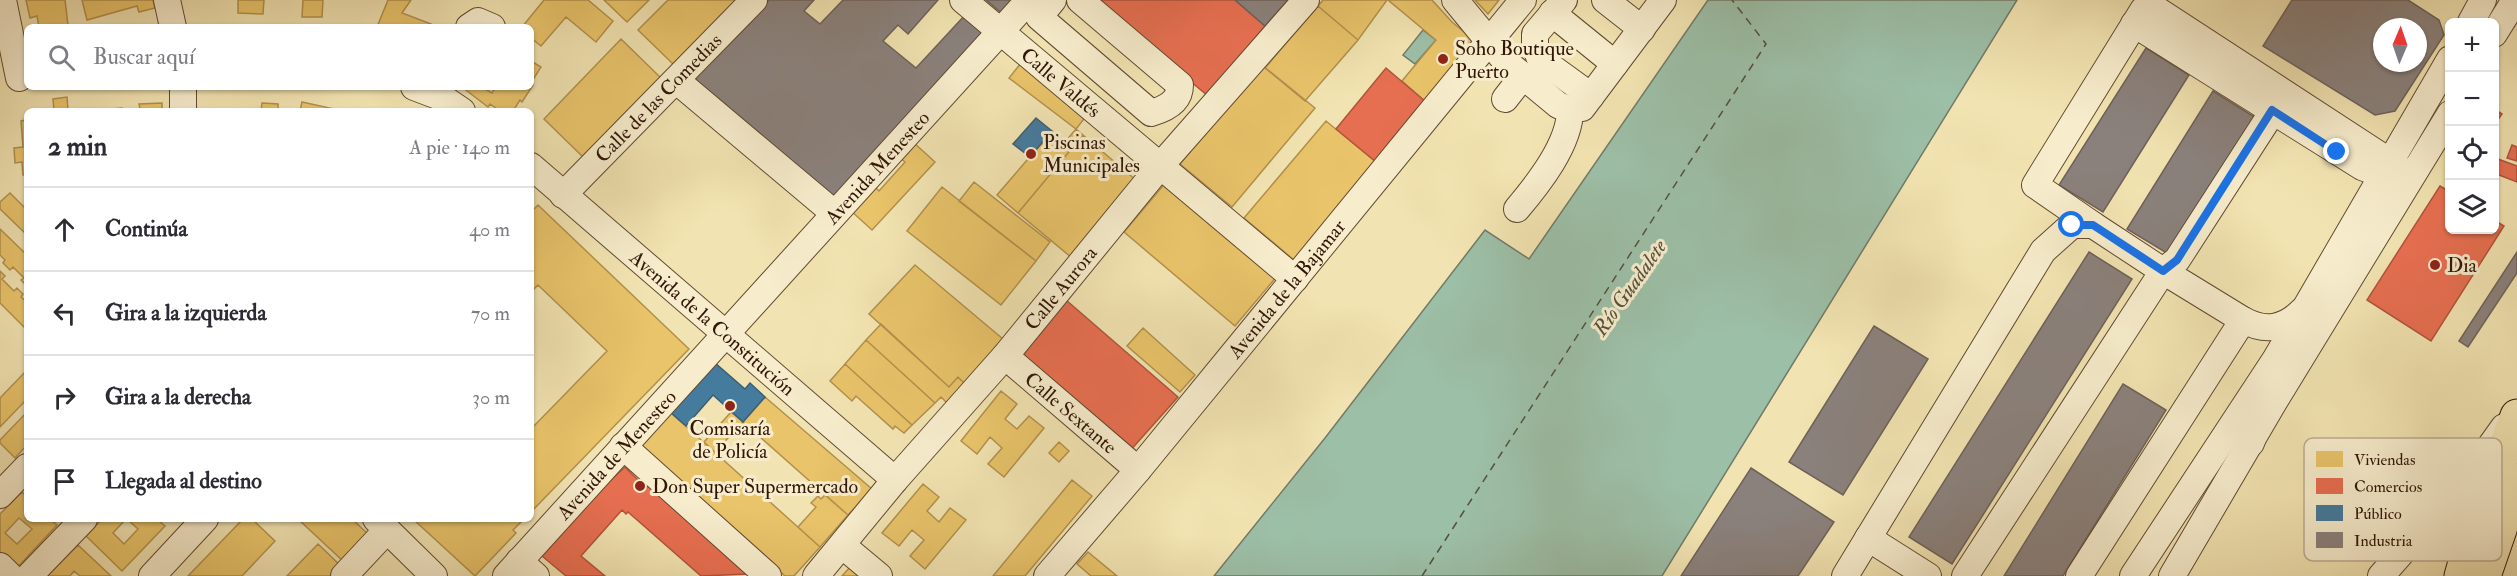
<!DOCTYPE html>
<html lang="es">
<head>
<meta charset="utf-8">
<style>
  :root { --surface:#fff; --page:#f2f2f3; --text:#2b2b33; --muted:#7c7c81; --line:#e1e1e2 }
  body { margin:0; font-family:"IM FELL Double Pica",serif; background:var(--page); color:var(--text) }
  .controls { position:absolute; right:18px; top:18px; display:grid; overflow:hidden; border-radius:9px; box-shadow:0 2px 4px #0004 }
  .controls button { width:54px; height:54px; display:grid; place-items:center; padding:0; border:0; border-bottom:2px solid var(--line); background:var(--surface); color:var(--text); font:30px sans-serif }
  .compass { position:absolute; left:2373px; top:18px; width:54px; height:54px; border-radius:50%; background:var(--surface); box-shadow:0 2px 4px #0004; rotate:2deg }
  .stop { position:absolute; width:18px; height:18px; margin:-14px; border:4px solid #1a73e8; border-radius:50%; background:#fff }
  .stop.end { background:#1a73e8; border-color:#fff; box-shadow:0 2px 6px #0008 }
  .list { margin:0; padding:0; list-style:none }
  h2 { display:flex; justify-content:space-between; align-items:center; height:78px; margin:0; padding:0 24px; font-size:26px }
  h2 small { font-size:20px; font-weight:400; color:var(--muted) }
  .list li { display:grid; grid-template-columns:39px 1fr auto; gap:18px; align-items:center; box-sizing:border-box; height:84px; padding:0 24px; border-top:2px solid var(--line) }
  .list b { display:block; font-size:22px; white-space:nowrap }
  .list em { font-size:20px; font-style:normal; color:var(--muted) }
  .icon { flex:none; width:33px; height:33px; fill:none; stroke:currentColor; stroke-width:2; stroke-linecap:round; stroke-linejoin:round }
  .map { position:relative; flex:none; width:2517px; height:576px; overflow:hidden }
  .search { position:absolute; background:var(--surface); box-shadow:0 2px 4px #0004; left:24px; top:24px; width:510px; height:66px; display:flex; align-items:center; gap:15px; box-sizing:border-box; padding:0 21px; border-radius:9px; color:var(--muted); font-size:22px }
  .panel { position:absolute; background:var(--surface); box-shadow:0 2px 4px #0004; left:24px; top:108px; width:510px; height:414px; border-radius:9px }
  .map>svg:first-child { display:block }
  .water { fill:#9cbfa7; stroke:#717b67; stroke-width:1.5 }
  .homes { fill:#e9c46a; stroke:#b2904c; stroke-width:1.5; fill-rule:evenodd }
  .shops { fill:#e76f51; stroke:#b0543b; stroke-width:1.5 }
  .public { fill:#457b9d; stroke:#3f5d70; stroke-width:1.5 }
  .industry { fill:#8a817c; stroke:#6f6159; stroke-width:1.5; fill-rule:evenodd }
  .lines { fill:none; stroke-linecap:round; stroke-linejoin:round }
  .ferry { stroke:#56513f; stroke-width:1.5; stroke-dasharray:8 6; stroke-linecap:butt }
  .minor-casing { stroke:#614a32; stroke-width:28 }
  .major-casing { stroke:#311607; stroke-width:35 }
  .minor { stroke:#f7edcd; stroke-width:26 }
  .major { stroke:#f2e4b2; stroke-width:33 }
  .route { stroke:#1a73e8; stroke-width:8 }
  .poi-dot { fill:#8f2418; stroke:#f7edcd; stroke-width:2 }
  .labels { text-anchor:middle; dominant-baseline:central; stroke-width:6; stroke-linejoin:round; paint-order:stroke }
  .poi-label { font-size:20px; fill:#311607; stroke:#f7edcd; text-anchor:start }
  .street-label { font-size:20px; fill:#311607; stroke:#f7edcd }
  .water-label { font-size:21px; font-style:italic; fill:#56513f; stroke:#f7edcd }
  .key { fill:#f7edcd; stroke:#bcac92; stroke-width:1.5 }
  .key-label { font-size:16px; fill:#311607 }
</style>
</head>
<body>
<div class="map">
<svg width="2517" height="576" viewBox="0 0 2517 576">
  <rect width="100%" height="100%" fill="#f2e4b2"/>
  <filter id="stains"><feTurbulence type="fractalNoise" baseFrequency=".00333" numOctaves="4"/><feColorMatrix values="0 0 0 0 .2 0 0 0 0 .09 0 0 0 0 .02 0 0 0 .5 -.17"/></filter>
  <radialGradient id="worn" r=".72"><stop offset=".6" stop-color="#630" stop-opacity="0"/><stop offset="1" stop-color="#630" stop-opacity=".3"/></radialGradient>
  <path class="water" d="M1708 0H2017L1662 576H1214L1325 438 1485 230 1529 259Z
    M1423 30 1436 40 1415 64 1403 55Z"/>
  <path class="homes" d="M26 0H65L68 25 39 27 37 16 30 18Z
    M82 0H153L155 8 139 12 137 6 87 20Z
    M238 0H264L263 14 238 13Z
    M303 0H323L322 17H302Z
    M388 0H411L402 13 431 24 430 27H377Z
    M544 0H588L613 21 596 42 566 17 541 46 531 38V27H522Z
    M604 0H649L627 22Z
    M668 0H736L673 64 638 30Z
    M1323 0H1387L1358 40 1318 6Z
    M1388 0H1432L1452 22 1479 44 1428 104 1402 81 1436 40Z
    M1475 0H1499L1488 14Z
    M1318 6 1358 40 1305 101 1265 68Z
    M621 39 662 79 584 158 544 119Z
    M531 61 541 67 531 83Z
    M1021 63 1088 114 1076 129 1009 78Z
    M1262 65 1315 108 1232 207 1180 164Z
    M531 83 533 85 522 102 520 100 513 111H500L490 104 488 107 462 87H487L485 89 492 93 496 87H531Z
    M67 97 68 111H54L53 99Z
    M302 102 339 110V111H300Z
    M162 103V111H88L122 108V111L140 109 139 104Z
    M262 103 278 104V111H261Z
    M27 120V175H23L22 162 15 163 14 148 23 147 21 121Z
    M1326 121 1376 162 1294 260 1244 218Z
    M1076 129 1083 135 1018 213 997 195 1052 131 1065 142Z
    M1083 135 1137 181 1072 258 1018 213Z
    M913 142 935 162 872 230 850 210 874 186 879 191 905 162 899 157Z
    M1167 181 1278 275 1235 326 1124 232Z
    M974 182 1050 242 1036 261 959 201Z
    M942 187 1036 261 1001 305 907 231Z
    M10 193 27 210V235L0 209V202Z
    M538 205 689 349 531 512V429L607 351 538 285 531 292V212Z
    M0 229 27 255V286L21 280 24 278 13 267 10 270 3 263 5 260 0 255Z
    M915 265 1003 339 965 384 958 377 949 387 869 314Z
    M0 271 5 276 2 279 14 291 17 288 23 294 21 297 27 302V330L0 303Z
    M881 324 949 387 958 377 965 384 947 403 941 397 935 403 866 340Z
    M1143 328 1195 375 1180 392 1127 346Z
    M866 340 935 403 912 425 845 364Z
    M845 364 912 425 904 433 895 426 893 429 856 396 852 401 830 381Z
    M27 370V399L0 427V398Z
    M1001 391 1017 404 1005 419 1017 429 1029 416 1044 428 1004 477 988 464 1002 448 990 437 977 454 961 441Z
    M765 397 872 489 848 515 743 422Z
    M27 412V445L15 458 0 443V440Z
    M670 412 820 547 794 576H785L639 445Z
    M731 412 743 422 715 452 704 442Z
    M1059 442 1069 451 1059 462 1049 453Z
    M1072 480 1092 496 1025 576H993Z
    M923 484 939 497 927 511 939 522 950 508 966 520 925 569 910 556 924 540 912 530 899 546 882 533Z
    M22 492 27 497V519H50L57 525 15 570 0 556V514ZM19 518 32 529 17 544 5 533Z
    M825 495 848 515 820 547 798 527 816 507 811 503 818 496 821 499Z
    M102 519H126L113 533 124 544 138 529 127 519H157L165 526 122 571 86 536Z
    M243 519H252L275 541 242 576H188Z
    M298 519H352L369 535 344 562Z
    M413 519H524L513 530 516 533 475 576Z
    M318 544 341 566 332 576H287Z
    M78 545 111 576H80L74 571 70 576H47Z
    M1088 552 1117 576H1091L1077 564Z
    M851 566 864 576H842Z"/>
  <path class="shops" d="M1093 0H1235L1265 26 1208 96Z
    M1386 68 1426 102 1376 162 1336 129Z
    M2494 109 2502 114 2494 125Z
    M2512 145 2517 147V161L2507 158Z
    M2498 159 2517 166V182L2494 173Z
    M2440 186 2450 192V230H2494V220L2504 226 2431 341 2367 300Z
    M1066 300 1178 397 1129 452 1017 355Z
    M625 467 646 488 649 484 726 551 724 554 747 574 701 576 628 512 626 514 622 510 581 556 605 576H566L542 556 602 488Z"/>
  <path class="public" d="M1036 118 1052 131 1030 157 1013 144Z
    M714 362 745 389 750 383 765 397 743 422 713 395 686 426 670 412Z"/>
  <path class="industry" d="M769 0H814L804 11 820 24 843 0H938L908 34 898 25 883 41 916 68 966 14 989 32 838 200 693 78Z
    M986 0H1019L1005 16Z
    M1235 0H1288L1265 26Z
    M2292 0H2408L2439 20 2444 35 2395 111 2375 115 2263 46ZM2382 27H2418V63H2382Z
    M2146 48 2189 75 2103 212 2059 185Z
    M2213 91 2256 118 2170 255 2127 229Z
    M2089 252 2132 279 1952 564 1909 537Z
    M2517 252V273L2468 347 2459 341Z
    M1874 326 1928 359 1843 495 1789 462Z
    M2123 384 2166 410 2063 576H2004Z
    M1751 468 1834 522 1798 576H1681Z"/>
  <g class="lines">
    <path class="ferry" d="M1422 576 1766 44 1732 0"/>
    <g class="minor-casing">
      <g id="minor">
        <path d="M3 0 19 78"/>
        <path d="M167 0 173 27"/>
        <path id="s1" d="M963 0 1295 279"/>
        <path d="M1053 0 1039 17 1151 113C1165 109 1180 102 1180 85L1080 0"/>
        <path d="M1455 0 1506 62 1558 105 1570 110 1582 108 1663 0"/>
        <path d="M1564 0 1535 34V46L1540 59 1591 96"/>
        <path d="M1605 0 1642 29"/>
        <path d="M2148 4 2381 156 2392 180"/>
        <path d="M1552 13 1615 64"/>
        <path d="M2471 22 2483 0"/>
        <path d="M2134 24 2362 167 2375 172 2397 166"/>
        <path d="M469 27 478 21 492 27"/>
        <path d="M2494 34 2515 0"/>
        <path d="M677 81 834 213"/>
        <path d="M183 87V111"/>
        <path d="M414 87 443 98 462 111"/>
        <path d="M1505 99 1523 76"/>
        <path id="s2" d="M531 166 895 480"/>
        <path id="s3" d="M563 195 754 0"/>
        <path d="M1517 209C1538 184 1570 144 1570 110"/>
        <path d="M2093 225 2035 185 2143 10"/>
        <path d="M2243 320C2265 332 2284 329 2302 311"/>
        <path id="s4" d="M1005 356 1138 470"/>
        <path d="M2251 443 2264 405 2276 383"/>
        <path d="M623 446 768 576"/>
        <path d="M0 495 27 467"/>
        <path d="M376 519 434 576"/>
        <path d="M1868 538 1928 576"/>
        <path d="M843 546 879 576"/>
        <path d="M519 561 536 576"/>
        <path d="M0 566 10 576"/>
        <path d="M29 576 84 519"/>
        <path d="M152 576 205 519"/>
        <path d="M344 576 387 530"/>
        <path id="s5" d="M506 576 1029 0"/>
        <path id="s6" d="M816 576 895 480 1005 356 1161 165 1306 0"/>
        <path id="s7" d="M1047 576 1138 470 1523 0"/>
        <path d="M1845 576 2043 251 2072 225H2093L2163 271 1965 576"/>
        <path d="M2079 576 2243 320 2163 271 2177 260 2284 94"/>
        <path d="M2133 576 2275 360 2450 59"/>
        <path d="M2172 576 2274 402 2450 114"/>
        <path d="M2381 576 2469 476 2504 427"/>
      </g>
    </g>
    <g class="major-casing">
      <path id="major" d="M2461 576 2474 531 2517 416
        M2484 576 2517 480"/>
    </g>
    <use href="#minor" class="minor"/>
    <use href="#major" class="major"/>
  </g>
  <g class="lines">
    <path class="route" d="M2072 225H2093L2163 271 2177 260 2272 110 2337 152"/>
  </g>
  <g class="poi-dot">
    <circle cx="1443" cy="59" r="6"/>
    <circle cx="1031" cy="154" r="6"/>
    <circle cx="2435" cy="265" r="6"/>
    <circle cx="730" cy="406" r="6"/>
    <circle cx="640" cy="486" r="6"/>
  </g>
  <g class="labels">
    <g class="poi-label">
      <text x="1455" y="48">Soho Boutique<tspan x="1455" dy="23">Puerto</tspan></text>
      <text x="1043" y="142">Piscinas<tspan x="1043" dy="23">Municipales</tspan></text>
      <text x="2447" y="265">Dia</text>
      <text x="730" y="428" text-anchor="middle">Comisaría<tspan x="730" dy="23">de Policía</tspan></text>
      <text x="652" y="486">Don Super Supermercado</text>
    </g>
    <g class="street-label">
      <text stroke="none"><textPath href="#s1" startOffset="128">Calle Valdés</textPath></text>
      <text stroke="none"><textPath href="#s3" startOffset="136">Calle de las Comedias</textPath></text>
      <text stroke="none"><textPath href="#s5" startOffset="552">Avenida Menesteo</textPath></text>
      <text stroke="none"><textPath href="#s6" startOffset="378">Calle Aurora</textPath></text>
      <text stroke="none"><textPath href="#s7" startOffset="374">Avenida de la Bajamar</textPath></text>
      <text stroke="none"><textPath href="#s2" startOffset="240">Avenida de la Constitución</textPath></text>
      <text stroke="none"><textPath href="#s4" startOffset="87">Calle Sextante</textPath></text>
      <text stroke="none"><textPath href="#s5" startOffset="164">Avenida de Menesteo</textPath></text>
    </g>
    <g class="water-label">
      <text transform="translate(1630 288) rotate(-55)">Río Guadalete</text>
    </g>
  </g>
  <rect x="2304" y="438" width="198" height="123" rx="9" class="key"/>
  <rect x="2316" y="451" width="27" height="16" fill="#e9c46a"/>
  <rect x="2316" y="478" width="27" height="16" fill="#e76f51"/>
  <rect x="2316" y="505" width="27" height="16" fill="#457b9d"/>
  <rect x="2316" y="532" width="27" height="16" fill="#8a817c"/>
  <g class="key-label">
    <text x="2354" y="465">Viviendas</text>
    <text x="2354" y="492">Comercios</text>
    <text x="2354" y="519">Público</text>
    <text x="2354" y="546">Industria</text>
  </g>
  <rect width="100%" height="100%" filter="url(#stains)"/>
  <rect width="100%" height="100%" fill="url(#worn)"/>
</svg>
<div class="controls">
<button>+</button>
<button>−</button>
<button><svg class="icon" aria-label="locate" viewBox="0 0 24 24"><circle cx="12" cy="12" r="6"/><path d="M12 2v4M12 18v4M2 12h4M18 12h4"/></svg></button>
<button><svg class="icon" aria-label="layers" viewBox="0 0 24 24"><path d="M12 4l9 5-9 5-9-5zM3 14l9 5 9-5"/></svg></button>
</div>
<svg class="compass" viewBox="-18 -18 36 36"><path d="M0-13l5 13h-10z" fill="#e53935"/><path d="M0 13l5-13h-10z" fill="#7c7c81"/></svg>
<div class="stop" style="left:2072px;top:225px"></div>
<div class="stop end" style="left:2337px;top:152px"></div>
<div class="search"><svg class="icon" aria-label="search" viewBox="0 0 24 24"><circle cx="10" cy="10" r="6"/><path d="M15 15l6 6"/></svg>Buscar aquí</div>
<section class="panel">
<h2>2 min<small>A pie · 140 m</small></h2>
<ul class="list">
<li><svg class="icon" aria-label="ahead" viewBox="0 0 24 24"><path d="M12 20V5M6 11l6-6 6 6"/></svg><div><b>Continúa</b></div><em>40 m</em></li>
<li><svg class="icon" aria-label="left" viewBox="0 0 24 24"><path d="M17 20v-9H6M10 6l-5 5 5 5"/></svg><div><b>Gira a la izquierda</b></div><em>70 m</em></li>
<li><svg class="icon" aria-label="right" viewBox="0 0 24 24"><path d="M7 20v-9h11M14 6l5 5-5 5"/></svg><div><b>Gira a la derecha</b></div><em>30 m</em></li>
<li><svg class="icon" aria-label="arrive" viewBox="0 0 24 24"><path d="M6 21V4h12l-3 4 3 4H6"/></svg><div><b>Llegada al destino</b></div></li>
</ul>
</section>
</div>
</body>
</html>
